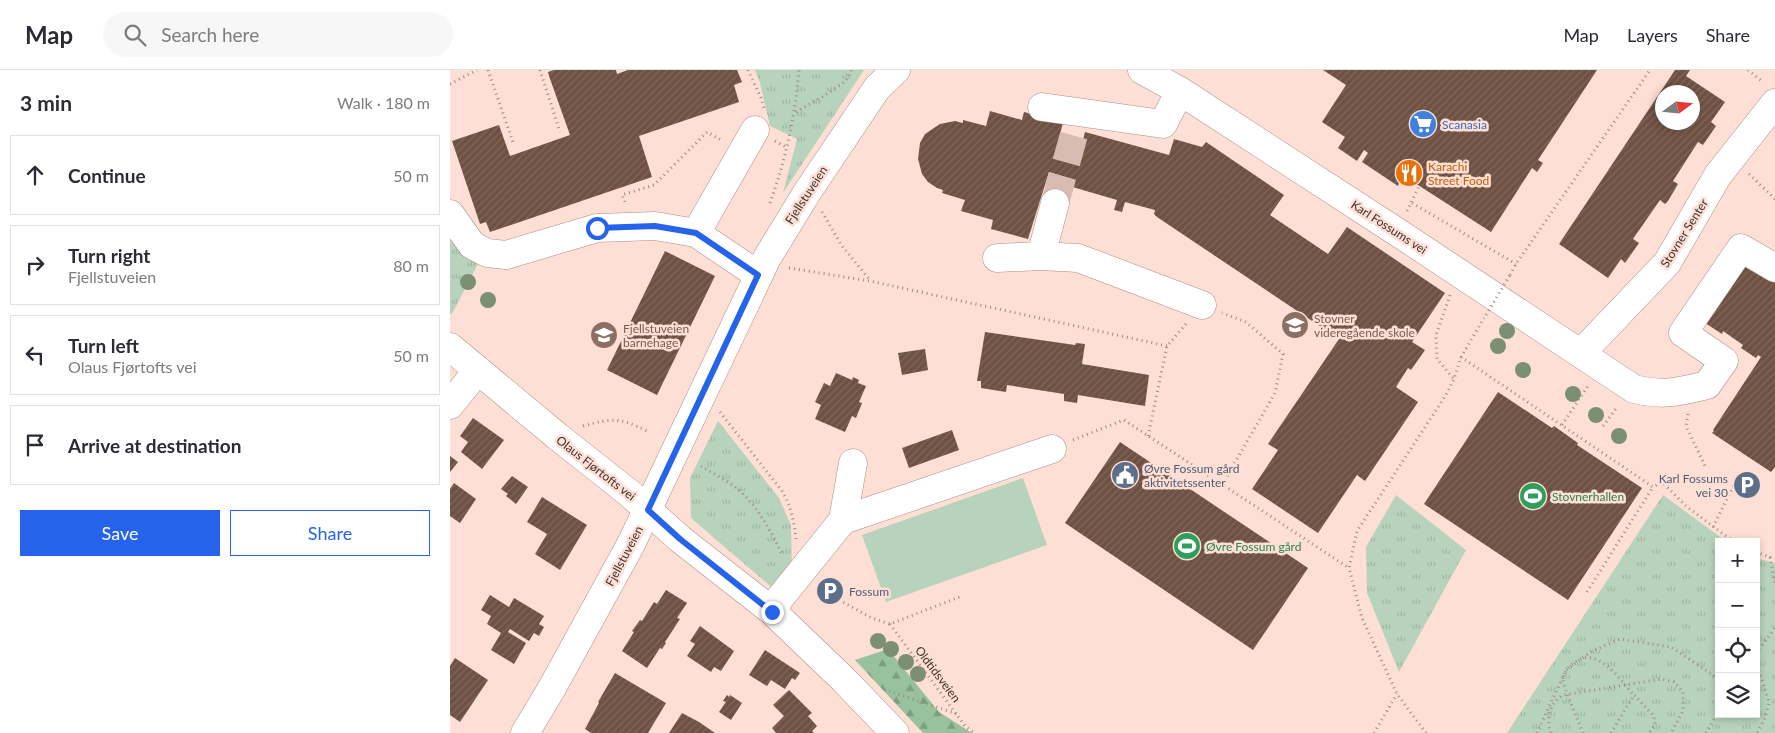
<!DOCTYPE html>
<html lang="en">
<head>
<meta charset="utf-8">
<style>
  :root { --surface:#fff; --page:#f7f7f7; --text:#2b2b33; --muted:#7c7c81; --line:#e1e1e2; --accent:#2563eb }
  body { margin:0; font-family:Lato,sans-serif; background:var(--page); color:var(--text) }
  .controls { position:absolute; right:15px; bottom:15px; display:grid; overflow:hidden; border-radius:0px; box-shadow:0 2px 8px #0003 }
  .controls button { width:45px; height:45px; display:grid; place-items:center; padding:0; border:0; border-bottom:1px solid var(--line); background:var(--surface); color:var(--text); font:25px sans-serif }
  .compass { position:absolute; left:1205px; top:15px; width:45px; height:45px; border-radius:50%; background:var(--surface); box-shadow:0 2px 8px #0003; rotate:75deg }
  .stop { position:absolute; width:15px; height:15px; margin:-11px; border:4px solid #2563eb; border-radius:50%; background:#fff }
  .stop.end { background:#2563eb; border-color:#fff; box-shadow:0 1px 5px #0008 }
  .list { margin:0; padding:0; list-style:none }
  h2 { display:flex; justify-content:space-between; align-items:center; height:65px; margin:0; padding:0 20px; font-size:21px }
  h2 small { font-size:16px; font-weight:400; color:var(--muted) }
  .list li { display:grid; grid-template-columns:32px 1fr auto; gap:15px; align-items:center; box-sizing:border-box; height:80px; margin:0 10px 10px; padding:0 10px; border:1px solid var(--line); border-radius:0px }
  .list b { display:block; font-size:19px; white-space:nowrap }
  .list p { margin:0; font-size:16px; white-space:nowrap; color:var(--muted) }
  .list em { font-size:16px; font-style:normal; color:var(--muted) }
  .actions { display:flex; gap:10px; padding:15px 20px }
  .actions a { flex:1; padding:11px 0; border:1px solid var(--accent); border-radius:0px; text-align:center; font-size:18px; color:var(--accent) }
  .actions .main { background:var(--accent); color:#fff }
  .icon { flex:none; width:28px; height:28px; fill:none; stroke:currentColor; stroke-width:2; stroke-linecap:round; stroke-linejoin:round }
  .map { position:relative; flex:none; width:1325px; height:663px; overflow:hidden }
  header { display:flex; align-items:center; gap:30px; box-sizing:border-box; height:70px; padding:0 25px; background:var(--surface); border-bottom:1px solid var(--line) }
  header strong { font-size:24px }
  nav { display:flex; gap:28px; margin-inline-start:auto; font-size:18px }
  .search { width:350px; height:45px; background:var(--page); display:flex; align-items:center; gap:12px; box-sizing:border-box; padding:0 18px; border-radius:28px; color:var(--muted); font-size:19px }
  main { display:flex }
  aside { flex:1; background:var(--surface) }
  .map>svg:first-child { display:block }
  .grass { fill:url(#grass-tufts) }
  .forest { fill:url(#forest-firs) }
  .pitch { fill:#b8d3bb }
  .building { fill:url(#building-hatch); fill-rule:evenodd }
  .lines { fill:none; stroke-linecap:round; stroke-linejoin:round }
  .minor-tunnel { stroke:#d8bcb3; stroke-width:28; stroke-dasharray:28 14; stroke-linecap:butt }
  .minor-casing { stroke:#af8d80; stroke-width:29 }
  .path { stroke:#a08981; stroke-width:3; stroke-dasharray:1 4; stroke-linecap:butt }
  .minor { stroke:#fff; stroke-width:28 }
  .path-bridge { stroke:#a08981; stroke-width:3; stroke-dasharray:1 4; stroke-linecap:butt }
  .tree { fill:#7b9072 }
  .route { stroke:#2563eb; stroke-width:6 }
  .labels { text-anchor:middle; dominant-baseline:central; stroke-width:5; stroke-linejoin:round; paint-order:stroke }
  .shop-label { font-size:12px; fill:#366cbe; stroke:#fedfd5; text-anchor:start }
  .food-label { font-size:12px; fill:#c56008; stroke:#fedfd5; text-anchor:start }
  .street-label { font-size:12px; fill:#3f312b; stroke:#fedfd5 }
  .education-label { font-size:12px; fill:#785e54; stroke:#fedfd5; text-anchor:start }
  .service-label { font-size:12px; fill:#4e5e75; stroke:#fedfd5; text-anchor:start }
  .leisure-label { font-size:12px; fill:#27864d; stroke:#fedfd5; text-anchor:start }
</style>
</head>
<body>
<header>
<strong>Map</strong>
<div class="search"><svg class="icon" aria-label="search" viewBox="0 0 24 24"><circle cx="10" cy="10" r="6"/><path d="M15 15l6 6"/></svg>Search here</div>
<nav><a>Map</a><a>Layers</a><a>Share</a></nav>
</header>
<main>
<aside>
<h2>3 min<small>Walk · 180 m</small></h2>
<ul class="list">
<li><svg class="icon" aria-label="ahead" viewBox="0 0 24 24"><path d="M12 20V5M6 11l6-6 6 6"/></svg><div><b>Continue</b></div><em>50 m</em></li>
<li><svg class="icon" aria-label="right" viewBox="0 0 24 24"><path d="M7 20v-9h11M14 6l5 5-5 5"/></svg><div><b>Turn right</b><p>Fjellstuveien</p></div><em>80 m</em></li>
<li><svg class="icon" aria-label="left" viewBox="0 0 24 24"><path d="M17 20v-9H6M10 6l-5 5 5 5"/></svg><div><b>Turn left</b><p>Olaus Fjørtofts vei</p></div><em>50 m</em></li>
<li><svg class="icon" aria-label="arrive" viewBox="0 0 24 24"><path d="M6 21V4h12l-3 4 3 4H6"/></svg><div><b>Arrive at destination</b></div></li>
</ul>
<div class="actions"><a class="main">Save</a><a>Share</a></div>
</aside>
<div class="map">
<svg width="1325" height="663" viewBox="0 0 1325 663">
  <defs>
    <pattern id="grass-tufts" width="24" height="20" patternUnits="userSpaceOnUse" patternTransform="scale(1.25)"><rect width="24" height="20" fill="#b8d3bb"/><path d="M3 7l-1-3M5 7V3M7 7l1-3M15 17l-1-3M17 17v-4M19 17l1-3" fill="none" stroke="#9fb6a1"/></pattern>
    <pattern id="forest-firs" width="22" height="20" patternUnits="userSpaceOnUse" patternTransform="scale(1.25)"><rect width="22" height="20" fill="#98c29c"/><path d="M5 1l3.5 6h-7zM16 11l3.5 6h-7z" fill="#7d9e7f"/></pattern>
    <pattern id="building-hatch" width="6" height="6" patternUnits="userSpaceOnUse" patternTransform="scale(1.25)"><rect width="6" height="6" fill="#6e5142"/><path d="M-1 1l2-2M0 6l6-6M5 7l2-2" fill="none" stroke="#7f675b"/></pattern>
  </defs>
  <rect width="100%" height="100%" fill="#fedfd5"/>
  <path class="grass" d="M305 0H414L333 123 347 69 320 56 310 13Z
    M0 158 30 190 2 244 0 243Z
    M268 351 329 428 341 455 342 503 327 522 241 448 240 408Z
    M946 425 1016 480 949 602 917 523 916 477Z
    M1213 425 1277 472H1269V644H1306V488L1325 493V663H1057Z"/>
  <path class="forest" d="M438 579 489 642 522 663H473L405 590Z"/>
  <path class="pitch" d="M573 408 597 475 436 532 412 465Z"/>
  <path class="building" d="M104 0H166L167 4 178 0H287L292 12 284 15 289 32 189 66 202 107 40 162 36 152 30 154 2 71 49 55 60 86 120 65 99 6 98 2Z
    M873 0H1147L1088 90 1093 93 1087 102 1082 98 1041 162 954 106 950 109 948 116 912 92 918 83 914 80 907 91 888 78 895 67 872 52 896 15Z
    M1225 0H1240L1236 6 1275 32 1261 52 1266 56 1253 75 1248 72 1223 111 1228 114 1218 131 1215 134 1210 130 1183 169 1189 173 1175 193 1171 189 1158 208 1109 174ZM1212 22H1242V52H1212Z
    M540 41 572 50 574 42 613 53 610 64 633 70 635 62 719 85 724 69 752 77 756 72 834 125 820 145 878 184 897 157 995 223 962 272 975 280 961 300 958 298 946 317 968 332 915 411 907 405 868 463 802 419 828 380 818 374 889 269 707 147 704 144 705 140 675 132 672 142 664 140 667 130 619 116 622 109 599 102 578 169 541 159 543 150 511 141 515 130 492 123 493 120 487 118 478 112 472 104 468 89 470 73 475 64 490 54 505 51 513 53V50L536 56Z
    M215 181 265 206 207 325 157 300Z
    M1295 186 1325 206V397L1321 402 1262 363 1264 361 1263 360 1311 287 1308 285 1306 288 1291 278 1293 275 1273 261 1272 264 1252 251Z
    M535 262 625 275 626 273 635 274 632 294 699 305 695 336 628 325 627 333 614 331V324L557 315 556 322 531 318V311H527Z
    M475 279 478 300 452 305 448 283Z
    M386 303 402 310 403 307 409 310 408 313 416 316 409 332 412 333 406 348 402 346 395 362 365 349 371 335 365 332 374 313 380 316Z
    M1048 322 1102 358 1104 356 1128 373 1127 375 1192 418 1118 530 974 434Z
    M23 348 54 370 32 399 11 382 18 372 10 366Z
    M502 360 509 380 459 398 452 378Z
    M670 372 858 498 803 580 615 453Z
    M0 386 8 392 0 402Z
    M62 406 78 417 66 434 56 426 58 424 51 419Z
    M4 413 26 429 10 453 0 446V419Z
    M92 427 137 455 110 500 85 484 97 464 77 452Z
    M216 520 237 533 227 548 230 549 215 572 216 573 212 579 210 578 197 598 172 581 184 562 182 561 190 550 192 551 204 532 207 534Z
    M40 525 59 537 64 528 94 546 89 554 94 557 89 566 84 563 79 571 60 559 58 562 76 573 64 594 41 580 51 563 37 554 41 546 31 540Z
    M250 556 284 581 271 601 264 597 261 602 237 586 245 574 240 571Z
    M315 580 350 603 345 610 342 608 335 619 321 610 317 616 299 605Z
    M5 588 38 610 10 652 0 645V596Z
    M165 603 216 633 198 663H141L135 659 149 633 148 632Z
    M339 620 362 643 358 646 367 656 362 661 364 663H326L322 658 334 646 323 635Z
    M277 625 279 627 280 625 292 633 281 650 269 642 276 632 273 631Z
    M232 643 249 652 265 663H219Z"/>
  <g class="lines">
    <path class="minor-tunnel" d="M605 133 630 43"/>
    <g class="minor-casing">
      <path id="minor" d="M692 0 730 21 944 160 1184 319C1214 326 1228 322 1257 315L1274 291 1233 263 1291 178 1325 198
        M592 37 713 54 730 21
        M0 144 22 175 37 183 56 185 147 158 205 156 246 163 308 205
        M246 163 305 60
        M591 186 605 133
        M547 188 591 186 628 188 752 235
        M0 277 107 366 179 423 230 469 322 541 393 609 445 663
        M1131 283 1217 193 1268 105 1325 33
        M0 335 28 300
        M393 450 403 393
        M322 541 330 528 393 450 602 379
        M75 663 102 618 181 474 317 188 356 124 427 18 446 0"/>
    </g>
    <path class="path" d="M38 0 64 75
      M90 0 110 62
      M298 0 311 28 314 38
      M1298 0 1313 12
      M0 14 27 0
      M346 42 372 27 396 11 401 0
      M325 71 338 78
      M1299 104 1325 129
      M175 132 172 125 204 115 257 62 273 71
      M320 133C336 89 345 46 349 0
      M962 133 1066 194
      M957 141 969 116
      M372 142 392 176 420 210
      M339 198 420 211 717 276
      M1060 205 1066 194 1200 0
      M1000 225 986 265 987 289 1004 309
      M1011 287 1203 417 1212 412 1236 436 1284 472
      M270 342 332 421C341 436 344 451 346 469
      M1238 344 1236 356 1255 396
      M1112 355 1138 316
      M133 356C164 348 168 347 197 361
      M1153 356 1168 336
      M698 366 717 276 736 254
      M623 370 674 350 899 498
      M251 396C262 403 274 409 284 416 307 434 320 460 333 486
      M772 415 825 323 833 284 796 252 772 243
      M1263 457 1285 413
      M1306 482 1325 489
      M1320 487 1325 513
      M367 518 422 548 440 554 512 526
      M1137 522 1203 417
      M440 554 515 656 524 663
      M1306 583 1325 558
      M1306 591 1319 632 1315 648 1307 663
      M439 621 507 644
      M924 663 947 624
      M976 663 947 624 912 548 899 498 907 461 996 325 1004 309 1011 287 1034 248
      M1087 663 1116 600 1142 581 1170 569 1221 577 1269 609
      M1101 663C1096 648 1099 634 1113 625L1212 609 1224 612 1233 622V641L1221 663
      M1161 663 1184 625 1204 646 1205 655 1199 663
      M1256 663 1269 640"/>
    <use href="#minor" class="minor"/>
    <path class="path-bridge" d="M1036 245 1060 205
      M1133 663C1129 652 1113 617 1113 609 1114 602 1118 597 1124 593 1147 574 1170 610 1184 625"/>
  </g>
  <g class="tree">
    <circle cx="18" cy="212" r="8"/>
    <circle cx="38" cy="230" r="8"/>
    <circle cx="1057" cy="261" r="8"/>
    <circle cx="1048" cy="276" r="8"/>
    <circle cx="1073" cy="300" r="8"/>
    <circle cx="1123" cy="324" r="8"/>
    <circle cx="1146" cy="345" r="8"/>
    <circle cx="1169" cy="366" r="8"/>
    <circle cx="428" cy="571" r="8"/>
    <circle cx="441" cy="579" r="8"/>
    <circle cx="456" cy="592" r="8"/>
    <circle cx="468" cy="604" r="8"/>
  </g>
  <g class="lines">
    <path class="route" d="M147 158 205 156 246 163 308 205 198 440 230 469 322 542"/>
  </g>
  <defs>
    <g id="supermarket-disc" transform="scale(1.4375)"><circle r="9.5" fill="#3f7fe0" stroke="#fedfd5"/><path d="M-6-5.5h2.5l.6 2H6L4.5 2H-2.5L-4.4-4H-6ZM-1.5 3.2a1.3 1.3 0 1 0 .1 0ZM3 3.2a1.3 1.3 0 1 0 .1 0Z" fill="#fff"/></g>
    <g id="restaurant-disc" transform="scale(1.4375)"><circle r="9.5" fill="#e8710a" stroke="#fedfd5"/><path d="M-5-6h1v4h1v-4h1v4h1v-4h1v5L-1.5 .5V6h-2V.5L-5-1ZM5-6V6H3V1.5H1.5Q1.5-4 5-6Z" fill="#fff"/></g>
    <g id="school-disc" transform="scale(1.4375)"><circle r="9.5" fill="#8d6e63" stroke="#fedfd5"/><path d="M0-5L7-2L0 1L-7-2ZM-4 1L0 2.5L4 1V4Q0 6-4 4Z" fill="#fff"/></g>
    <g id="civic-disc" transform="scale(1.4375)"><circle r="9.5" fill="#5c6f8a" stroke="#fedfd5"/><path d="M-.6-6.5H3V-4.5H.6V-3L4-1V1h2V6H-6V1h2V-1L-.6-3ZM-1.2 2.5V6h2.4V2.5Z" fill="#fff"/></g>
    <g id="parking-disc" transform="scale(1.4375)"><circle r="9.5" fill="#5c6f8a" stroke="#fedfd5"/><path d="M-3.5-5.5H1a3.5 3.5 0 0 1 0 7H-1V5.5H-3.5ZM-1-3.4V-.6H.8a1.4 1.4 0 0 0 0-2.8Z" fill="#fff"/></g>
    <g id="stadium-disc" transform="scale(1.4375)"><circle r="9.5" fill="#2e9e5b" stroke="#fedfd5"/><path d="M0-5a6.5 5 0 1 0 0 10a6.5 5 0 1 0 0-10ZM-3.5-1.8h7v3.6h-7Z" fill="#fff"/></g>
  </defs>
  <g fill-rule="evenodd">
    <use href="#supermarket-disc" x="973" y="54"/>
    <use href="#restaurant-disc" x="959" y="103"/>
    <use href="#school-disc" x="845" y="255"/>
    <use href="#school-disc" x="154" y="265"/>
    <use href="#civic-disc" x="675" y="405"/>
    <use href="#parking-disc" x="1297" y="415"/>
    <use href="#stadium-disc" x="1083" y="426"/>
    <use href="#stadium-disc" x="737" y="476"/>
    <use href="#parking-disc" x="380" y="521"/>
  </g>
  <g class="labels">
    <g class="shop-label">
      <text x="992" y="54">Scanasia</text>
    </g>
    <g class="food-label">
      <text x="978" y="96">Karachi<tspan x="978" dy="14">Street Food</tspan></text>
    </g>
    <g class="street-label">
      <text transform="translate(356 125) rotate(-57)">Fjellstuveien</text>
      <text transform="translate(939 157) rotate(33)">Karl Fossums vei</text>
      <text transform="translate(1234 163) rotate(-58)">Stovner Senter</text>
      <text transform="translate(146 398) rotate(38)">Olaus Fjørtofts vei</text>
      <text transform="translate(174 486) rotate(-62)">Fjellstuveien</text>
      <text transform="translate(488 604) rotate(53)">Oldtidsveien</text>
    </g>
    <g class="education-label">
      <text x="864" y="248">Stovner<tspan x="864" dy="14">videregående skole</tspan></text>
      <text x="173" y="258">Fjellstuveien<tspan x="173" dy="14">barnehage</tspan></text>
    </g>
    <g class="service-label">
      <text x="694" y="398">Øvre Fossum gård<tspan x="694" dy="14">aktivitetssenter</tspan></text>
      <text x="1278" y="408" text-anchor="end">Karl Fossums<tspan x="1278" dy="14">vei 30</tspan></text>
      <text x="399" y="521">Fossum</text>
    </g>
    <g class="leisure-label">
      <text x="1102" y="426">Stovnerhallen</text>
      <text x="756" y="476">Øvre Fossum gård</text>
    </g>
  </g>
</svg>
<div class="controls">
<button>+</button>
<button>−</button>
<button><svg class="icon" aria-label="locate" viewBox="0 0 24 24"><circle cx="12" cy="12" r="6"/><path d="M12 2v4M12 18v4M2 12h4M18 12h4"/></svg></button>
<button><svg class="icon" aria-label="layers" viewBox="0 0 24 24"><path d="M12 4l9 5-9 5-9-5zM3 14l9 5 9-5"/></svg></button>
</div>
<svg class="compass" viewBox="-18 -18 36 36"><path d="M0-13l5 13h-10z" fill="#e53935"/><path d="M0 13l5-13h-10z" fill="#7c7c81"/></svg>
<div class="stop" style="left:147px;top:158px"></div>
<div class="stop end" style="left:322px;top:542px"></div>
</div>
</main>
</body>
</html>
